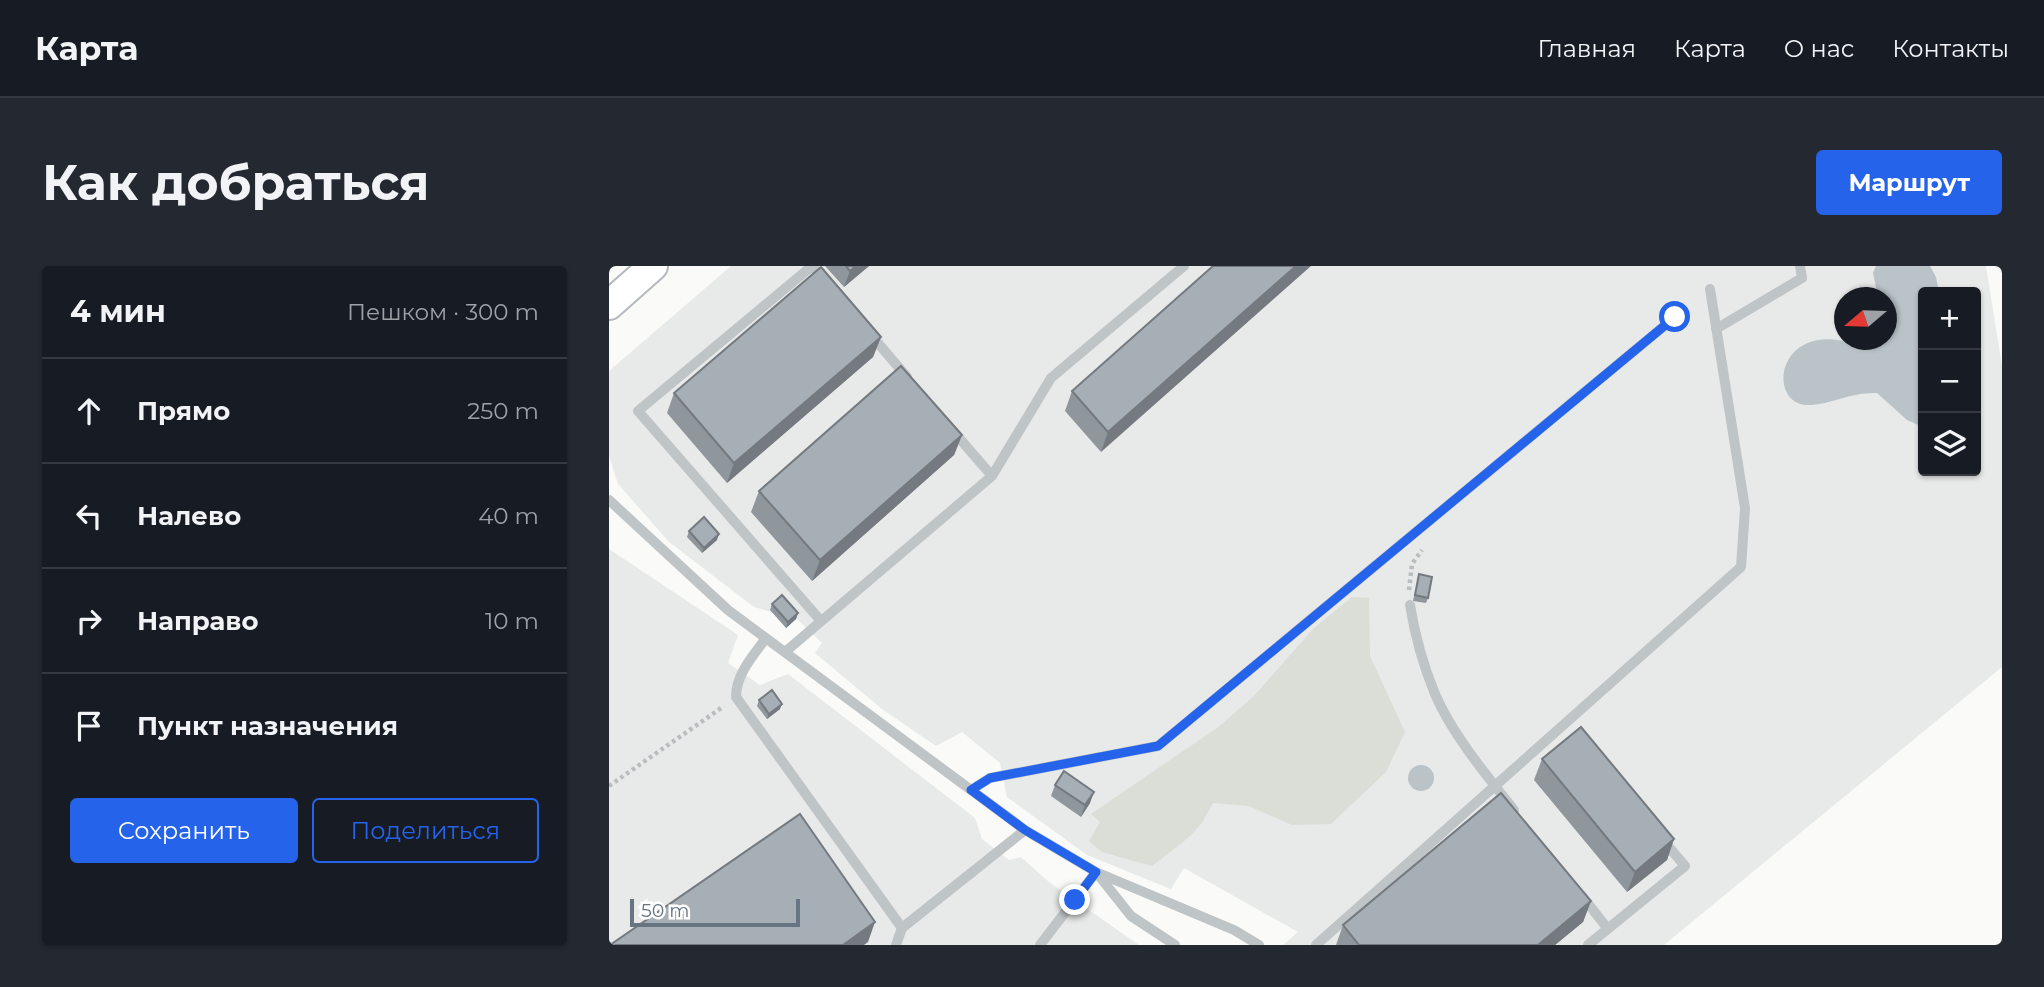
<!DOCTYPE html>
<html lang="ru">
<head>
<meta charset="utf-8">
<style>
  :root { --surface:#171b24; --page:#242831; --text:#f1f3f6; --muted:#9ea1a6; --line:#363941; --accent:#2563eb }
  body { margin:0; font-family:Montserrat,sans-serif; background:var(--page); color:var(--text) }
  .controls { position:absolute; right:21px; top:21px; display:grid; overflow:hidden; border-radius:7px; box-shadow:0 2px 5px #0004 }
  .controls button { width:63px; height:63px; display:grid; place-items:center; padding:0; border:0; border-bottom:2px solid var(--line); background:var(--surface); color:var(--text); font:35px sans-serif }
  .compass { position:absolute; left:1225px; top:21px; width:63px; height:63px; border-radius:50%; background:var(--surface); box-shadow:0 2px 5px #0004; rotate:251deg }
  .scale { position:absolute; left:21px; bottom:18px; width:170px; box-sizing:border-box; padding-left:7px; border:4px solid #667581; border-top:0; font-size:19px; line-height:24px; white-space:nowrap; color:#667581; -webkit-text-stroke:5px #fff; paint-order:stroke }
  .stop { position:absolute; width:21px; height:21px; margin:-16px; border:5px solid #2563eb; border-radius:50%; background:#fff }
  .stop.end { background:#2563eb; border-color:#fff; box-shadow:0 2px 7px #0008 }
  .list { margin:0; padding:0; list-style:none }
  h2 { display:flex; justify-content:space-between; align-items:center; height:91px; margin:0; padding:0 28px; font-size:30px }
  h2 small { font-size:23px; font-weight:400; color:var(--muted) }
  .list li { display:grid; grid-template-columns:46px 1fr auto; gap:21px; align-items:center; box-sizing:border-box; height:105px; padding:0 28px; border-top:2px solid var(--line) }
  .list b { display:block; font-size:26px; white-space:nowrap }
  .list em { font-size:23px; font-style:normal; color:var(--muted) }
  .actions { display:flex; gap:14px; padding:21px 28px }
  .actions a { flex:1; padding:16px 0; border:2px solid var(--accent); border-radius:7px; text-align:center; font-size:24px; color:var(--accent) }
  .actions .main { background:var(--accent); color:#fff }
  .icon { flex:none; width:38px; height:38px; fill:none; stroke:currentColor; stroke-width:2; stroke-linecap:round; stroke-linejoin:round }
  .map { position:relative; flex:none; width:1393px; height:679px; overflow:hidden; border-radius:7px }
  header { display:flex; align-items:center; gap:42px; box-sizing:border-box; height:98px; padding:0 35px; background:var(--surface); border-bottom:2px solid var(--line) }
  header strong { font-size:33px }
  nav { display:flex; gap:38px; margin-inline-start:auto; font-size:24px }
  .intro { display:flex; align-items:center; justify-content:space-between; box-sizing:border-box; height:168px; padding:0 42px }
  h1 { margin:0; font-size:49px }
  .button { padding:18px 32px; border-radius:7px; background:var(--accent); color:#fff; font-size:24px; font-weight:700 }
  main { display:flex; gap:42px; padding:0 42px }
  aside { flex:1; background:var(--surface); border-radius:7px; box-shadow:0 2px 5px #0004 }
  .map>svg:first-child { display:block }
  .built { fill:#e8e9e9; fill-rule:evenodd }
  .green { fill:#daded7 }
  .water { fill:#bac4c8 }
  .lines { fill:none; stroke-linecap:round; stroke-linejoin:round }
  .secondary-casing { stroke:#b4b9be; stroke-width:32 }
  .path { stroke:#babdc0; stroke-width:4.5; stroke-dasharray:3.5 3.5; stroke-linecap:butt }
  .lane { stroke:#bfc4c7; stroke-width:10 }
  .secondary { stroke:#fff; stroke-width:28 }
  .wall { fill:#8f969c }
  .shaded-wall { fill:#747a7f }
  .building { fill:#a6afb5; stroke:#747a7f; stroke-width:2 }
  .route { stroke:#2563eb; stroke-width:9 }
</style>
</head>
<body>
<header>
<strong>Карта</strong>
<nav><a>Главная</a><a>Карта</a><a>О нас</a><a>Контакты</a></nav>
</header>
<div class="intro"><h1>Как добраться</h1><a class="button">Маршрут</a></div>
<main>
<aside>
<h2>4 мин<small>Пешком · 300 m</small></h2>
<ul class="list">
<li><svg class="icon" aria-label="ahead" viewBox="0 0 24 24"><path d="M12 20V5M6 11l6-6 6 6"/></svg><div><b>Прямо</b></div><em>250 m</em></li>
<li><svg class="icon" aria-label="left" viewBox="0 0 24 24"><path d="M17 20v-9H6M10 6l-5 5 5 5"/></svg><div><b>Налево</b></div><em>40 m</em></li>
<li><svg class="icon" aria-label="right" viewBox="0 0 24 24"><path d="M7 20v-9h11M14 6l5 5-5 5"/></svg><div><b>Направо</b></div><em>10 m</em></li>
<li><svg class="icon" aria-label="arrive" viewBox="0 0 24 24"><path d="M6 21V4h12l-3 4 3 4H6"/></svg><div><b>Пункт назначения</b></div></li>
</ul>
<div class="actions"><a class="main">Сохранить</a><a>Поделиться</a></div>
</aside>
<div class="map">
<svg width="1393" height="679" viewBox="0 0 1393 679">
  <rect width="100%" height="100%" fill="#fafaf8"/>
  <path class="built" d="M122 0H1377L1393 100V401L1055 679H674L689 666 575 602 562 623 478 589 398 531 391 497 353 466 327 480 273 443 206 387 213 377 188 353 145 341 60 276 9 218 0 190V105ZM1314 26H1367V205H1314ZM1236 32H1278V74H1236Z
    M0 283 129 369 119 397 151 419 179 408 366 552 373 573 400 594 412 591 440 616 530 679H0Z"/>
  <path class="green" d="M743 331 760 332 761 390 796 466 777 506 722 558 683 559 640 540 604 537 593 557 579 572 543 600 493 586 480 575 491 556 482 548 608 462 645 430 705 362Z"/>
  <path class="water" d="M1267 0H1321L1327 11 1330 26H1314V161L1298 154 1268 127C1241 126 1221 139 1199 139 1156 139 1167 48 1252 80L1266 74H1278V32L1269 31 1264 7Z
    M799 512a13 13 0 1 1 26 0a13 13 0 1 1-26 0Z"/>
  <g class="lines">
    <g class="secondary-casing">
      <path id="secondary" d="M0 39 44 0"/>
    </g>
    <path class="path" d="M800 324 803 298 813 284
      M0 520 115 440"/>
    <path class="lane" d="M1107 63 1193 12 1191 0
      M262 69 298 111
      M344 165 383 210
      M0 234 119 344 416 564 487 606 625 664 650 679
      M801 339C806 370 814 399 826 428 843 468 878 510 905 544
      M212 355 29 145 203 0 214 13
      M157 372C144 390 127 408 127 431L293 662
      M176 386 383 210 442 112 575 0
      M362 524 381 512 549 480 1066 51
      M973 630 999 663
      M287 679 293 662 416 564
      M431 679 487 606 522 650 566 679
      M707 679 1132 301 1136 242 1101 23
      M979 679 1076 600 1053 573"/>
    <use href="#secondary" class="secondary"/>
  </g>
  <path class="wall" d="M216 0H260L235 21Z
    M604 0 492 186 456 145 463 125Z
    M272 71 264 91 118 217 58 147 65 127Z
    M353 169 345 189 203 315 142 246 150 225Z
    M80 265 108 274 93 287 78 271Z
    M810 308 819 332 817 337 804 335Z
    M163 338 189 347 187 353 177 362 161 344Z
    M150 434 171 443 158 453 148 440Z
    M933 493 1065 573 1058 594 1018 626 925 514Z
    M446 519 481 537 472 551 442 530Z
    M982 635 974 656 946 679H727L734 659Z"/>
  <path class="shaded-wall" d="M247 0H260L235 21 241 5Z
    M687 0H702L492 186 499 166Z
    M272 71 264 91 118 217 125 197Z
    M353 169 345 189 203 315 211 294Z
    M110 268 108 274 93 287 95 282Z
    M189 347 187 353 177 362 179 356Z
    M173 438 171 443 158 453 160 448Z
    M485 526 481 537 472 551 476 539Z
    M1065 573 1058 594 1018 626 1026 606Z
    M982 635 974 656 946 679H929Z
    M266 656 259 676 255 679H234Z"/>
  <path class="building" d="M237 0H247L241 5Z
    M604 0H687L499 166 463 125Z
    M212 1 272 71 125 197 65 127Z
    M292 100 353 169 211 294 150 225Z
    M95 251 110 268 95 282 80 265Z
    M810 308 823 311 819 332 806 329Z
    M173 329 189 347 179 356 163 338Z
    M163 424 173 438 160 448 150 434Z
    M972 461 1065 573 1026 606 933 493Z
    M455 505 485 526 476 539 446 519Z
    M892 527 982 635 929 679H750L734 659Z
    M191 548 266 656 234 679H1Z"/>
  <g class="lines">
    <path class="route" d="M466 634 487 606 416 564 362 524 381 512 549 480 1066 51"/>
  </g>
</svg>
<div class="controls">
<button>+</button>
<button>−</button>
<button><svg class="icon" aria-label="layers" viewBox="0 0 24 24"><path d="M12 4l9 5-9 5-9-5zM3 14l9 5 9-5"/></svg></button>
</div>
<svg class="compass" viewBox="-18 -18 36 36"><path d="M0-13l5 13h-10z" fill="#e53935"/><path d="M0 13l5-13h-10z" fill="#9ea1a6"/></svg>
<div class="scale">50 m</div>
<div class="stop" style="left:1066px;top:51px"></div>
<div class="stop end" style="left:466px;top:634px"></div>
</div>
</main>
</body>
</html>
